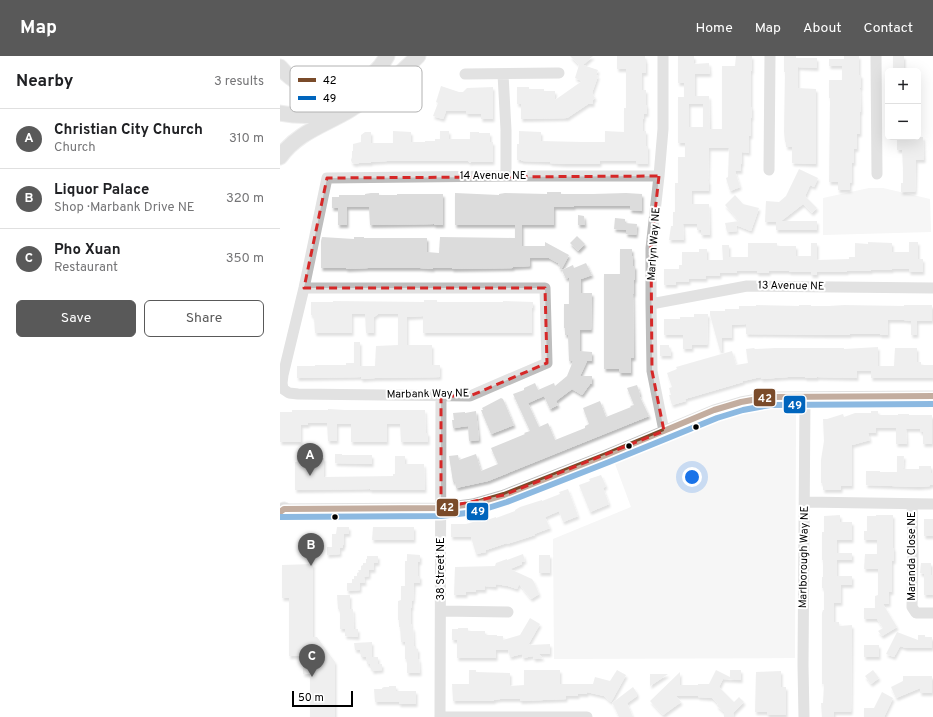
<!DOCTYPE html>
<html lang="en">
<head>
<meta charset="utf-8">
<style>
  :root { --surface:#fff; --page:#f2f2f2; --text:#202124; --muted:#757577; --line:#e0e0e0; --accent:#595959 }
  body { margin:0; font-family:Overpass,sans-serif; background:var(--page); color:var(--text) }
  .controls { position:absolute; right:12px; top:12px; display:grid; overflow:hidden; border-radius:6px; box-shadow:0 4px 16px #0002 }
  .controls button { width:36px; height:36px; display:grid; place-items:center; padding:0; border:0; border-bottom:1px solid var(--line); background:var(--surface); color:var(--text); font:20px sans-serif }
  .scale { position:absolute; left:12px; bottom:10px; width:61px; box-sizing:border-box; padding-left:4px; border:2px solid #000; border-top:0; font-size:11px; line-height:14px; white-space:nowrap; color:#000; -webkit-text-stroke:3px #fff; paint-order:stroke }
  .you { position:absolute; left:412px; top:421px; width:14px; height:14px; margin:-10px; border:3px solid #fff; border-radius:50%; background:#1a73e8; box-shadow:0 0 0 6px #1a73e833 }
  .badge { display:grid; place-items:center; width:26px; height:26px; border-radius:50%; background:var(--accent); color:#fff; font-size:13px; font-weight:700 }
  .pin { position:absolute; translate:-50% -33px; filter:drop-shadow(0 1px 2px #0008) }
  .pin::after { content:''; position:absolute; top:21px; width:14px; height:12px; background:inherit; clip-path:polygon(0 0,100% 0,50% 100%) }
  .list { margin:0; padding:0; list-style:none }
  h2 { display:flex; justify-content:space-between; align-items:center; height:52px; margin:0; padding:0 16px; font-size:17px }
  h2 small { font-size:13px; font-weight:400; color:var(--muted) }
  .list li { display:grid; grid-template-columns:26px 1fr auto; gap:12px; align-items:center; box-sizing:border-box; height:60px; padding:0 16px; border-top:1px solid var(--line) }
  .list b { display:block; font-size:15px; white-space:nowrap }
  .list p { margin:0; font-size:13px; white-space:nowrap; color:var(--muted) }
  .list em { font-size:13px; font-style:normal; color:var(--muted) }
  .actions { display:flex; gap:8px; padding:12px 16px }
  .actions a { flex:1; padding:9px 0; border:1px solid var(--accent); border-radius:6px; text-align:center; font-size:14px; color:var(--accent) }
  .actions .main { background:var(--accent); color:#fff }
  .map { position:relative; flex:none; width:653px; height:661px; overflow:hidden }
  header { display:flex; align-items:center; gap:24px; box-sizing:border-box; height:56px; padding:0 20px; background:var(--accent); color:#fff }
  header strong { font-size:19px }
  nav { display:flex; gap:22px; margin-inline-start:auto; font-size:14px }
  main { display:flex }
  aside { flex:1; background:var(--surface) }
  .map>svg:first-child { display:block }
  .green { fill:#eaeaea }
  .building { fill:#dcdcdc; fill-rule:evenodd; filter:url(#shadow) }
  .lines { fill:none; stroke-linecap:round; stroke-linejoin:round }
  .major-casing { stroke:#dbdbdb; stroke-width:15 }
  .highway-casing { stroke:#dbdbdb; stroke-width:17 }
  .minor { stroke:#bebebe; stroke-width:11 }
  .major { stroke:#bdbdbd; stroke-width:13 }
  .highway { stroke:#bdbdbd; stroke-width:15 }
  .bus-1-casing { stroke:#fff; stroke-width:9 }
  .bus-2-casing { stroke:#fff; stroke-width:9 }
  .bus-1 { stroke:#7a4b2a; stroke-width:6 }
  .bus-2 { stroke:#0065bd; stroke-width:6 }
  .marked { fill:none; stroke:#d62828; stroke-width:3; stroke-dasharray:8 5; stroke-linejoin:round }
  .bus-dot { fill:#000; stroke:#fff; stroke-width:1.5 }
  .labels { text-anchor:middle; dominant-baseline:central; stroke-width:4; stroke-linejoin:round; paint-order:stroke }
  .street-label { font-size:11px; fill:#000; stroke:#fff }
  .key { fill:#fff; stroke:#b2b2b2; stroke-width:1 }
  .key-label { font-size:11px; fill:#000 }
  .line-badge { stroke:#fff; stroke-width:1.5 }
  .badge-label { font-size:11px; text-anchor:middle; font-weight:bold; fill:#fff }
</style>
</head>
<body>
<header>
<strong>Map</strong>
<nav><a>Home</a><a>Map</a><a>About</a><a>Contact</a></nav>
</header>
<main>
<aside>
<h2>Nearby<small>3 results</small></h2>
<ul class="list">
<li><span class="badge">A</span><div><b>Christian City Church</b><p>Church</p></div><em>310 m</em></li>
<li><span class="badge">B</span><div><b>Liquor Palace</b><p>Shop · Marbank Drive NE</p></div><em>320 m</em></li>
<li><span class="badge">C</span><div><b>Pho Xuan</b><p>Restaurant</p></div><em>350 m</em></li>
</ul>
<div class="actions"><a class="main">Save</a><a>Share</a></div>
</aside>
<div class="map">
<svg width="653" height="661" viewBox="0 0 653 661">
  <defs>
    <filter id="shadow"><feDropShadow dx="1.5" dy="3" stdDeviation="1" flood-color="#0004"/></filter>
  </defs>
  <rect width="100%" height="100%" fill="#fff"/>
  <path class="green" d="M589 132H603L650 143 651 176 543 179V142Z
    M510 351 516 359 515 602 274 603 273 483 351 451 334 405 432 366 460 356 486 352Z"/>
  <path class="building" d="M290 0H313L303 9 318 14 316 19 318 20 312 37 315 42 313 44V48H308L287 62 241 63V48H237V31H249V33H264V35H275V44L302 25 295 22 299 9Z
    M337 0H365V4H366V17H362V34H366V49H367V58H364V63H363V75H366V90H368V108H356V105H320V108H285L270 107V106L243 105H241V104H237V88H239V75L261 76V85L302 86H325V75L344 76V52H346V13H337Z
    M398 0H414V8L429 7 430 18H415V40H429L430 73H442V10H455L456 0H472V15H471V51H472V62H471V80H469V97L462 96V108H461V115H455L460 131 450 135 446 122 448 121 449 92H429L428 125H429V135H412V148H429L430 179H421V174H417V168H403L404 184H389L391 170H393V156H395V127H398V101H405V87H398V41H404V27H398ZM409 48H423V71H409Z
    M504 0H516V2H537V12L518 11V32L536 33V108L512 107V91H506V86H505L504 76 505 16H504Z
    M564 0H579V19H581V32H580L581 56H580V78H577V93H574V107H572V126L570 127V134H558V126H549L550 42H549V24H562V10H549V3H564Z
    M613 0H624V15H613Z
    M161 30 179 36H183L187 32 213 31V63H201V58H186V55H166L163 63 153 60 158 47 156 46Z
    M113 75 131 76V86H145V85H155V83H160V75H169V83H190V76H199V77H210V86H213V106H191L190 107 188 105H107L91 106V107H79L75 108 72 107 71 104 72 101V95H73V88L81 86V79L85 76H91V87H113Z
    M617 81H643L644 104H636L635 136H621V127H623V113L622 94H617Z
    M519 113 538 122 534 131 530 129 525 140 537 152 532 157 523 148 501 165H537V174H496V166H485L486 145 499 146 506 140Z
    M267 136H281V138H313L346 137 362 138V155L350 154V150H294V151H274V169H242V190H265V186L289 199 281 214 278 207 269 202H250V210L233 211V212L172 213V212H153V213L140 212H88L66 213V212H41V185L42 181 74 183V181H84V182H147V196L159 197 160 181 235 182V169H175V137L219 139V138L225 137 267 138Z
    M91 137H99V139H117V138H163V169H154V168L90 169 89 151H67V169H58V152H52V141H59V139H85V138Z
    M455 139 463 148 479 152 471 175 456 169 457 175 447 176 445 167 459 165 445 149Z
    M298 159 304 160 305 169H298Z
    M335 162 345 163V167L357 168 356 179 346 178V174L334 173Z
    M297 180 305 188 298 195 290 187Z
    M588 186 612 187V196H629V186H638V203H643V216H629V213H612V214H591V215H567V216H537V219H531V216H509V215H489V217H477V215H457V217H440V220H426V223H409V226H396V229H384V213H399V209H402V196H419V193H427V204H443L442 189H449V201H468V187H497V190H516V200H531V187H537V204L569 203V201H575V187L588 188Z
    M340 193H352V200H353V210H355V224H354V238H353L354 302H351V317H339V313H324V218H340Z
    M306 207 312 219 301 223V237H312L311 274H300V295L312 296V305H307L300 320H312V328H310L302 339 292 333 276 345 278 349 270 353 264 340 248 347 259 371 268 367 275 384 305 372V370L309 368 303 352 320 345 326 361 351 351 350 350 354 349 347 332 357 329 360 338 359 339 369 360 208 425 176 432 175 426H173L169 400 178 399 179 404 196 398 201 415 218 408 211 392 245 378 244 377 250 375 233 338 244 334V332L255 327 258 334 274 327 275 330 287 320 293 305H289L288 279H285V272H284V248H289V221L286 223 282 214 293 209 294 212Z
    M144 244H157V246H223V245L253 246V252H252V277H143V260L127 261V289H152V309H160V321L95 322 81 323V321L17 322V310H35V309H66V307H74V286H80V310H95L96 290 118 289V258H98L94 261V277H86L85 258H72V277H35L34 262H33V259H31V246H53V245L144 246Z
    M476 249 519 250V249H531V250H549L564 249 624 250V249H652V265H637V279H631V265L624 264H608V279H600V278H570V279H549L466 278V268L452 269V282H442V295H440L430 259V255H445V253H459V250H476Z
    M414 258H428L427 289H412V293H403V279H384V263H400V261H414Z
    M380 289H389V293H391V300H380Z
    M598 291V310H614L615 292H637V306H641V309H653V322H591V315H577V322L537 321V322H525V321H508L481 323V321L463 325V326L405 343 406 345 392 349 389 339H391L389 332 392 331 387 317 397 313 396 311 452 295 456 309 468 307 466 293 474 292 475 293 495 292H564V293Z
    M221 342 223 343 234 369 211 378 201 354H203L202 352Z
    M48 353 65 354H145L146 377H148V386H121L120 368H107V386H71V368H57V385H48L47 367H28V369H21V386H0V356H12V354H48Z
    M196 355 199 384 189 385 188 370 173 372 172 364H174L173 357 185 356V357Z
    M591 355H598V359H618V358H629V359H652V388H643V376H640V373H626L627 388H616V372H596V377H588L590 384 572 389V430H561V434H543V427H541V404L544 385 543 363H547L563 358 564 361 575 357H591Z
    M55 398H62V399H92V408L55 407Z
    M115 400H125V408H144L145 434H90V433L15 434V406H17V402H44V421L113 420V418H115Z
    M617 400H624L623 413H639V410H651V417H653V429H650V430L638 431 586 429V415H600V416H617Z
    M321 419 326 430 323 432 329 448 310 456 299 429 310 425 309 423Z
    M288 433 298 460 283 466 279 455 265 461 270 472 254 478 255 479 227 488V487L206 494V496L196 498 191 481H171V468H186L200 464 201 466 216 461V462L235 455V454L240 451 262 444V445L280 438 279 436Z
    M560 459V466H572V484H557V497H572V504H557V520H572V529H561V547H554V566H559V570L572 569 571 656H554V661H542L541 647H543L544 628H542V557L543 554H544V532H542V521H543V504H542V476H544V460Z
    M596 459H613V492H614V505H612V536H609V548H603L617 571 602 580 598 575 603 572 597 563H584V552H595V540L598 539V513H584L585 498H597V484H584V475H587V460H596Z
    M644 463H653V480H644Z
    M57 471H69V478H64V489H63V492H60V498L47 499V491H52V478H56Z
    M93 471H134V484H92Z
    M127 498 140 499V506H138V520H140V527H134L133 545H132V551L131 552V568L132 572H133L134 590H136V593H138V603H139L140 617H127V603H125V586H121L120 571H119V564H118V545L121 544V530H125V505H127Z
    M243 498 245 505 242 506V508L230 513 252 523 254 526 259 538 251 543 239 528 237 533 228 530 216 528V531L205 530V534H196V536H186V539H174L175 511 215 510 216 507 227 503V504Z
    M259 499H270V517H259Z
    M87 500H98V507H94V514H89V520L84 521 85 527H80V534L67 535V527H72V523H74V520H77V517L79 516 78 514H81V510L83 509V507H86V503H87Z
    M641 507H651V519H653V539H644V518L640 517Z
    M33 508V581H37L55 606V661H30V618H23V600H9V542H2V509Z
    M57 539H70V553H73L74 573H78V581L65 580V573H60V553H58Z
    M250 562 260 568 248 589H249V588L250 589 270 588V598H259L263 602 254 603 253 600 243 602 242 598 230 601 228 594H216V602H177V584H172V573H178V572H188V575H205V579H217V580H223V584L240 579Z
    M617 576 638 584V579H645V581H652V592H626L620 590 614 601 606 598Z
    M92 586V601H98V608H102V614L92 615V612H90V608H87V605H86V601H81V598H80V594H75L74 587Z
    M584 589H599V601H584Z
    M189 614H196V616L230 617V630L244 629V614H280V628H313L315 621 330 625 337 614 346 619 331 646 324 640 307 636V638H298V640H286V643L240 645V643H220L214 644V645H173L172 628H189Z
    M436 614 450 621V614H461V624L443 623 439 631 454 646 459 641 464 646 453 657 454 661H444V656L437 650 438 648 432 642 418 641V640H396L401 646 383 659 370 645 400 616V629H418V628H429Z
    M593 614 599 622 591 628 585 620Z
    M501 615V631H506V659H487V656H475L476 616Z
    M370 618H388L370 630Z
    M623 620H652V637H640V632L616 642 611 631 623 625Z
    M109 630H116V635H136V648H119V646H95L94 633H102V632L104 631H109Z
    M353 631 357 637V640L347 647 353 661H339L334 650 332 647Z
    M602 636 613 642 604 661H584V652H594Z"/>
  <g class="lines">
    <g class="major-casing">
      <path id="major" d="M0 456 4 453"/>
    </g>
    <g class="highway-casing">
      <path id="highway" d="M0 11C28 46 86 40 107 0
        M0 57C19 61 38 60 56 56
        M0 101C17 77 44 69 68 55 95 39 117 22 138 0"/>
    </g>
    <path class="minor" d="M383 0V73L379 120 371 192V248L372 315 384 375
      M596 0 597 118
      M185 18 279 17
      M223 18 226 74V120
      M489 114 490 0
      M24 232H265L267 307 190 340 18 338 9 337 3 333 2 327 3 319 24 232 47 122 226 120H379
      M371 248 467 230 653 232
      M525 446 653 448
      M632 448 633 500 632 551 636 557H653
      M0 453 161 452 193 448 224 439 326 399 434 354 461 346 489 341 653 340
      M161 555 228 556
      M160 661 161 340
      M160 661H307
      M524 661 523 609 525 341"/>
    <use href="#major" class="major"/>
    <use href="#highway" class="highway"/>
    <g class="bus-1-casing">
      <path id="bus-1" d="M0 456 4 453 161 452 193 448 224 439 326 399 434 354 461 346 489 341 653 340"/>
    </g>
    <g class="bus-2-casing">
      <path id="bus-2" d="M0 461 161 460 195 456 227 446 329 406 437 362 463 354 490 349 653 348"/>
    </g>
    <use href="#bus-1" class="bus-1"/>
    <use href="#bus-2" class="bus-2"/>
  </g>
  <path d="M0 0H653V661H0ZM379 120 371 192 372 315 384 375 224 439 161 452V340H190L267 307 265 232H24L47 122Z" fill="#fff" fill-opacity=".55" fill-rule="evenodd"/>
  <path class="marked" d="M379 120 371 192 372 315 384 375 224 439 161 452V340H190L267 307 265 232H24L47 122Z"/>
  <g class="bus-dot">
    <circle cx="416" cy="371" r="3.5"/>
    <circle cx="349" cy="390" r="3.5"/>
    <circle cx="55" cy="461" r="3.5"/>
  </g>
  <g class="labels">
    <g class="street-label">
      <text x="213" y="120">14 Avenue NE</text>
      <text transform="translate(374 188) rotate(-86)">Marlyn Way NE</text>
      <text transform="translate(511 230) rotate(1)">13 Avenue NE</text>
      <text transform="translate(148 338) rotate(-1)">Marbank Way NE</text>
      <text transform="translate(632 500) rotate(-90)">Maranda Close NE</text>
      <text transform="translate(524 501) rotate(-89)">Marlborough Way NE</text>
      <text transform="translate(161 513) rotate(-90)">38 Street NE</text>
    </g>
  </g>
  <rect x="10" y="10" width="132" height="46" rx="6" class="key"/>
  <rect x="18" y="22" width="18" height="4" fill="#7a4b2a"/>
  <rect x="18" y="40" width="18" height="4" fill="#0065bd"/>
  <g class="key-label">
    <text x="43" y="28">42</text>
    <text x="43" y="46">49</text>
  </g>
  <g class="line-badge">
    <rect x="473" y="332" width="23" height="19" rx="4" fill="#7a4b2a"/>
    <rect x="503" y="339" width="23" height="19" rx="4" fill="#0065bd"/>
    <rect x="156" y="442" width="23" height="19" rx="4" fill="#7a4b2a"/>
    <rect x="186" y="446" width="23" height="19" rx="4" fill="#0065bd"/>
  </g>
  <g class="badge-label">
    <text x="485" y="346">42</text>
    <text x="515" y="353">49</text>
    <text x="167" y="455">42</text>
    <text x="198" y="459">49</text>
  </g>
</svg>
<div class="controls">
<button>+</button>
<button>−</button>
</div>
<div class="scale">50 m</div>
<div class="you"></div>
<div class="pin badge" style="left:30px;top:420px">A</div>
<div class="pin badge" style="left:31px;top:510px">B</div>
<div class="pin badge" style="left:32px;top:621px">C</div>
</div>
</main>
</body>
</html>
